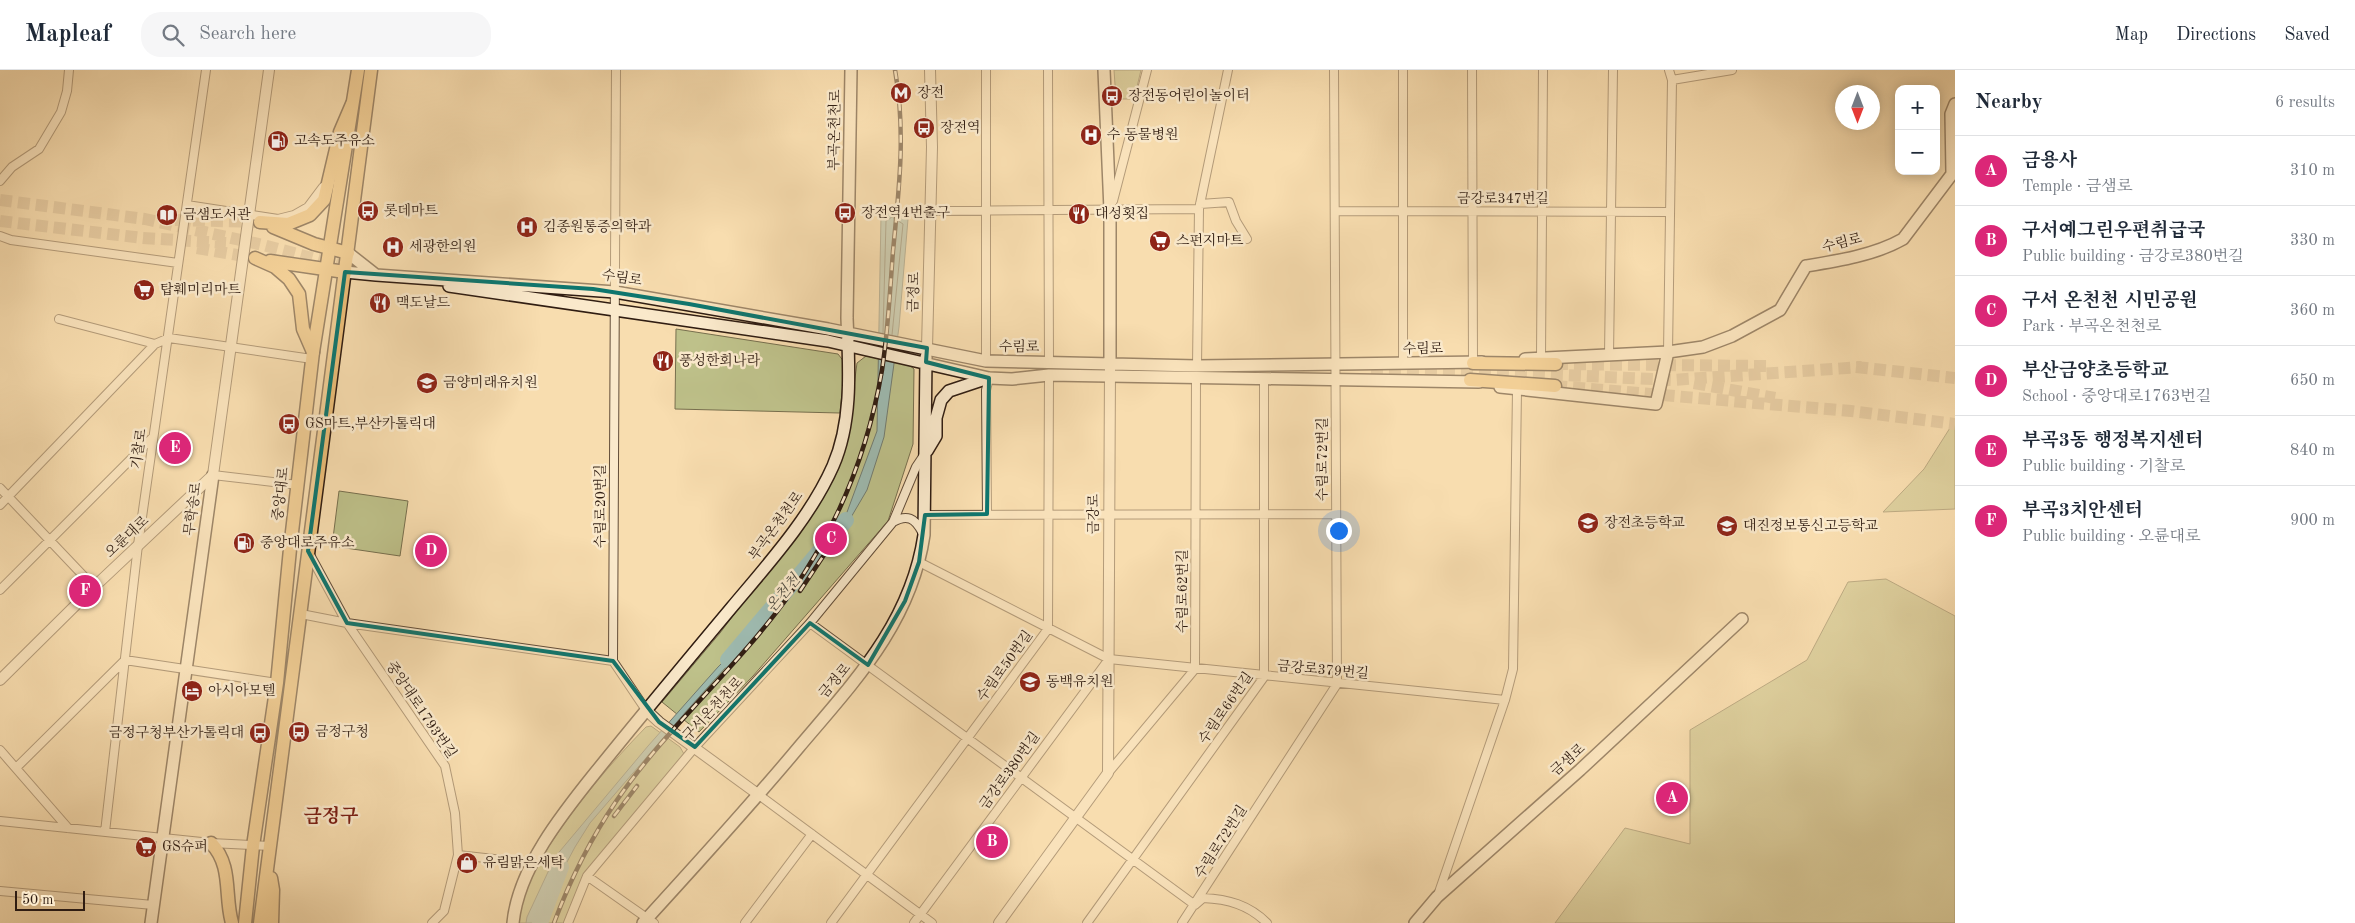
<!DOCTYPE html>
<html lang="en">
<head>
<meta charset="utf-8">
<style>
  :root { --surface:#fff; --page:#f6f6f7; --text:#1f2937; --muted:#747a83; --line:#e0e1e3; --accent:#db2777 }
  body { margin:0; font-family:"Old Standard TT","Noto Serif KR",serif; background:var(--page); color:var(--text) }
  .controls { position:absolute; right:15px; top:15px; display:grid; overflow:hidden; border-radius:10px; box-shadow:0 2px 12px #0003 }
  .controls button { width:45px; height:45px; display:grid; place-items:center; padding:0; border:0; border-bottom:1px solid var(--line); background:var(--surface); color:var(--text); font:25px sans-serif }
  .compass { position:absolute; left:1835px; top:15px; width:45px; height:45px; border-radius:50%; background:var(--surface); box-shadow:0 2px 12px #0003; rotate:180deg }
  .scale { position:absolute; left:15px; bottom:12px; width:70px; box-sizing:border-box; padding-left:5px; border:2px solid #301d12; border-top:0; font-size:14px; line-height:18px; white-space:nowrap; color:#301d12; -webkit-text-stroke:4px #fae9cb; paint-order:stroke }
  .you { position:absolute; left:1338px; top:460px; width:18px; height:18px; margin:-12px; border:4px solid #fff; border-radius:50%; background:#1a73e8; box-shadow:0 0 0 8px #1a73e833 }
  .badge { display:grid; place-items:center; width:32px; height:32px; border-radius:50%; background:var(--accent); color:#fff; font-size:16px; font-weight:700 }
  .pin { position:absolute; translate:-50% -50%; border:2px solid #fff; box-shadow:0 1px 5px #0006 }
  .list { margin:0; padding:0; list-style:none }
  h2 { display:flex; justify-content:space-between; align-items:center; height:65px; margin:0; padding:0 20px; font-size:21px }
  h2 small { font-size:16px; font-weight:400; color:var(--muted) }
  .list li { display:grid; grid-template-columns:32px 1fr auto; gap:15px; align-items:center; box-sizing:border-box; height:70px; padding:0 20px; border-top:1px solid var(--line) }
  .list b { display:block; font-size:19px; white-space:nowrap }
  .list p { margin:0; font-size:16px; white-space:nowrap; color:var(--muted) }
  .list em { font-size:16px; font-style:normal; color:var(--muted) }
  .icon { flex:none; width:28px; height:28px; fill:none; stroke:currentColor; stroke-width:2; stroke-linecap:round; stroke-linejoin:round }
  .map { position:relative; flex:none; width:1955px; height:853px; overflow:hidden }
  header { display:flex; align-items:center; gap:30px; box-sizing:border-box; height:70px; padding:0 25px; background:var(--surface); border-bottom:1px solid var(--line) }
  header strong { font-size:24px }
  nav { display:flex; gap:28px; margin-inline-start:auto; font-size:18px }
  .search { width:350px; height:45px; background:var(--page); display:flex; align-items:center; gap:12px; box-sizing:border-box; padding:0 18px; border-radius:20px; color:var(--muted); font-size:19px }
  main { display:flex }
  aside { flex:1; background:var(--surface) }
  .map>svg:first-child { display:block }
  .green { fill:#bec18a; stroke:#776f4e }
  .water { fill:#9ebbb1; stroke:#727c71 }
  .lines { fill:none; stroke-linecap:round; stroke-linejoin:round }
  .shore { stroke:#676c62; stroke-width:1 }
  .river { stroke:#9ebbb1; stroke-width:16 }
  .trunk-tunnel { stroke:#d0b790; stroke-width:12; stroke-dasharray:12 6; stroke-linecap:butt }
  .minor-casing { stroke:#624d39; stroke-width:10 }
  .tertiary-casing { stroke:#624d39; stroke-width:12 }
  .secondary-casing { stroke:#301d12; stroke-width:14 }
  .primary-casing { stroke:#301d12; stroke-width:15 }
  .trunk-casing { stroke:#301d12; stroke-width:15 }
  .minor { stroke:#fae9cb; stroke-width:8 }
  .tertiary { stroke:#fae9cb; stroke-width:10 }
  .secondary { stroke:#fae9cb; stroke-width:11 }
  .primary { stroke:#ecbe78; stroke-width:12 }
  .trunk { stroke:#ecbe78; stroke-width:12 }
  .rail-casing { stroke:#301d12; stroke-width:4.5 }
  .rail { stroke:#fae9cb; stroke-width:2.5; stroke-dasharray:8; stroke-linecap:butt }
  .marked { fill:none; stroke:#0f766e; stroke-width:4; stroke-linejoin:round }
  .labels { text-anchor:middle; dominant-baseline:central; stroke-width:5; stroke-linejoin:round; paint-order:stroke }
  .poi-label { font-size:14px; fill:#301d12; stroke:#fae9cb; text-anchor:start }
  .street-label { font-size:14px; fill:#301d12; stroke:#fae9cb }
  .water-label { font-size:15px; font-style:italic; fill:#514c42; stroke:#fae9cb }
  .district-label { font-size:19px; font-weight:bold; fill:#7a1f14; stroke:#fae9cb }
</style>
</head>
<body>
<header>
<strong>Mapleaf</strong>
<div class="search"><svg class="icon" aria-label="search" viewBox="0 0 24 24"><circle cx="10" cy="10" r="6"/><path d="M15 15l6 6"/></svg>Search here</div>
<nav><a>Map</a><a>Directions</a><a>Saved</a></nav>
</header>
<main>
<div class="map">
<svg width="1955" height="853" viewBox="0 0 1955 853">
  <rect width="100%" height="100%" fill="#f8ddaf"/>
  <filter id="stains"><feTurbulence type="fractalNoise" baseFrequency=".004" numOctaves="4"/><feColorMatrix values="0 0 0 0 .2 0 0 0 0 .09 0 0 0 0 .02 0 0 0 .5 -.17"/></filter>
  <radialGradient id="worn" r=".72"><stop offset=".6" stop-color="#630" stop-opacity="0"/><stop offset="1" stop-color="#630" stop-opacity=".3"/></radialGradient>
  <path class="green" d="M1114 0H1141L1134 29H1116Z
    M676 259 838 284 845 293 840 343 675 339Z
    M866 286 908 294 914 299 913 374 888 451 753 606 699 662 662 632 720 563 819 432 850 346 857 293Z
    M1955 350V439L1883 442 1924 399Z
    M339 421 408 431 400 486 332 476Z
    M1886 509 1955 546V853H1555L1625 758 1690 774V660L1807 590 1848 512Z
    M651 656 680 677 684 684 595 791 566 853H519C520 836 525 813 533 797 537 790 545 784 549 776 577 733 610 694 646 657Z"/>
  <path class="water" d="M892 141 908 149 899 257 884 367 867 420 833 478 682 646 590 753 575 777 544 835 540 853H526L527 847 555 787 648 676 718 597 795 521 843 453 877 361 881 146Z"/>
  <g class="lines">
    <path class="shore" d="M883 263 886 151 892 147 903 154 892 265"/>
    <path class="river" d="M728 590 846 450
      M540 853 561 797"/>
    <path class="trunk-tunnel" d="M0 130 145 149 263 175 350 198
      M175 150 260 152
      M0 151 143 168 226 173
      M197 178 255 188
      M860 274 922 283
      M1556 294 1766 296
      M1856 297 1955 308
      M1371 299 1500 302 1672 310 1862 297
      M1694 313 1775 328
      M1555 316 1851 341 1955 354"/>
    <g class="minor-casing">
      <path id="minor" d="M616 0 613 591 646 640
        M1048 0 1049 292
        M1472 0 1473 293
        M1672 10 1732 0
        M0 111 12 97 39 79 61 42 67 21 69 0
        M1113 131 1147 0
        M1200 134 1229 132 1236 151 1247 169
        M187 135 278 149 294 145 308 137 323 117
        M931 141 1199 139
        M1335 141 1670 142
        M0 166 11 170 178 193
        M59 249 155 274 169 268 312 289
        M1668 282 1672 10 1669 0
        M1609 285 1613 0
        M1541 287 1543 0
        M986 291V0
        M1403 294V0
        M1197 296 1199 139 1228 0
        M213 405 298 415
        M0 418 94 517
        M0 435 155 274
        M987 444 986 320 989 308
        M925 445 1336 444
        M893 452C907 444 915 448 922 462
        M309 483 347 553 445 696 455 743 458 785 444 841 432 853
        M919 492 1109 589 1505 630
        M0 520 153 367
        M301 544 347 553 613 591
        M810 553 1195 835 1203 828C1228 829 1249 835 1267 853
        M0 680 68 758
        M17 697 125 590 277 613
        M1108 703 1195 599 1196 308
        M759 725 932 853
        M0 751 211 773 271 776
        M105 762 138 475 206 0
        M458 785 531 793
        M587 806 654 853
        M0 821 153 835
        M1438 825 1505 630 1513 599 1517 320 1520 317
        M568 853 587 806 695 677 810 553 893 452 916 397 924 385
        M745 853 812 764
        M831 853 1048 559 1049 305
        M914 853 1109 589
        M1087 853 1264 607V309
        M1182 853 1337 614 1334 0"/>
    </g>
    <g class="tertiary-casing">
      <path id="tertiary" d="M927 278 932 77 930 0
        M0 610 94 517 213 405 269 0
        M646 640 659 652 759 725
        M999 853 1108 703 1110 299"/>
    </g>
    <g class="secondary-casing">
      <path id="secondary" d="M1104 0 1110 140V295
        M348 183 376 205 615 222 828 259 986 291 1197 296 1482 292
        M345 202 376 205
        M449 216 828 271 989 308 1012 309 1049 305 1479 312
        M1525 289 1668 282 1703 277 1732 266 1780 240 1806 196C1837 191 1875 185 1903 169L1952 104 1951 44 1955 34
        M1500 317 1656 334 1668 282
        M927 381 936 366V348L941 330 949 321 985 309
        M151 853 213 405
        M513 853C518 799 562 744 595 703 640 647 686 592 732 537 768 494 810 448 833 396 853 350 849 297 847 248L851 0
        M643 853C696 795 749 737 799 677 854 612 911 553 924 465L926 287
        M1415 853 1437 827 1580 700 1742 549"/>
    </g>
    <g class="primary-casing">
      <path id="primary" d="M211 773C233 796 224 825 232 853
        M271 808 273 820 272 853
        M245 853 253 776 277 613 290 479 313 282 358 0
        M260 853 371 0"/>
    </g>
    <g class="trunk-casing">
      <path id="trunk" d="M260 152 288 154 310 145 324 130 340 62 352 34
        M273 157 314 174 348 183
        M255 188 275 197 289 209 299 224 303 259 313 282
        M270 191 345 202
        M1473 293 1556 294
        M1470 310 1555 316"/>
    </g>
    <use href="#minor" class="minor"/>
    <use href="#tertiary" class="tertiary"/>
    <use href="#secondary" class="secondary"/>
    <use href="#primary" class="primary"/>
    <use href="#trunk" class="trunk"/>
    <g class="rail-casing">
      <path id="rail" d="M800 521 824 485
        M614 746 637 716
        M554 853C570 810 591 768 617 730 668 656 738 597 790 524 837 458 868 382 882 300 888 261 890 221 893 181 899 120 906 61 895 0"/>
    </g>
    <use href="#rail" class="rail"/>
  </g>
  <path d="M0 0H1955V853H0ZM345 202 593 219 689 234 927 278 926 292 989 308 987 444 925 445 919 492 905 531 868 595 810 553 695 677 659 652 613 591 347 553 308 481Z" fill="#f8ddaf" fill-opacity=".55" fill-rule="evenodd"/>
  <path class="marked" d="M345 202 593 219 689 234 927 278 926 292 989 308 987 444 925 445 919 492 905 531 868 595 810 553 695 677 659 652 613 591 347 553 308 481Z"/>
  <defs>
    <g id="metro-disc" transform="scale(1.125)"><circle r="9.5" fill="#8f2418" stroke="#fae9cb"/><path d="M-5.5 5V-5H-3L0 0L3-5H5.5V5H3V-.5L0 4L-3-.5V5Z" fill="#fff"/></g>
    <g id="bus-disc" transform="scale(1.125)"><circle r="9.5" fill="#8f2418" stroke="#fae9cb"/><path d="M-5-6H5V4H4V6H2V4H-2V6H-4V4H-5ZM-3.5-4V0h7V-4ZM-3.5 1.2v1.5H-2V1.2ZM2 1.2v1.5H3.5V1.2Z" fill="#fff"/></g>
    <g id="hospital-disc" transform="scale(1.125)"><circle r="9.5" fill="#8f2418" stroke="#fae9cb"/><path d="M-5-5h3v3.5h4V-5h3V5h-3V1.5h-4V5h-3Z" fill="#fff"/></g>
    <g id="fuel-disc" transform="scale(1.125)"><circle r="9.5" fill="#8f2418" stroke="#fae9cb"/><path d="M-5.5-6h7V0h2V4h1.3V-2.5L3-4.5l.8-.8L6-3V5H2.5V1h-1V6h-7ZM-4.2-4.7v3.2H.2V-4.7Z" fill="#fff"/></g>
    <g id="restaurant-disc" transform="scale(1.125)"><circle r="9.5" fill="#8f2418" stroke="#fae9cb"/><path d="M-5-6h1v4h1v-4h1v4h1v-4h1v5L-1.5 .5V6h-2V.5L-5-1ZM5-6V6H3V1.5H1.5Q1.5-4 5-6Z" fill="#fff"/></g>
    <g id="library-disc" transform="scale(1.125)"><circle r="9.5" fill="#8f2418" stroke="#fae9cb"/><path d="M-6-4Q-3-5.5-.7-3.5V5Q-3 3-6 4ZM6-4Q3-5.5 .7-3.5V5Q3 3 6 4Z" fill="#fff"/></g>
    <g id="supermarket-disc" transform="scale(1.125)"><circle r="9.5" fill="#8f2418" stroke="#fae9cb"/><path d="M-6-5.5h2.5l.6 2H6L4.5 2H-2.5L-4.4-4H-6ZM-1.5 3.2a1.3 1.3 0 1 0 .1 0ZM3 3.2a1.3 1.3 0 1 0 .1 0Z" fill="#fff"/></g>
    <g id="school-disc" transform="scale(1.125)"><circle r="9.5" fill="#8f2418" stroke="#fae9cb"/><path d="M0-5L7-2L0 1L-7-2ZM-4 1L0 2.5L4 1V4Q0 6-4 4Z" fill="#fff"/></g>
    <g id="hotel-disc" transform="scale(1.125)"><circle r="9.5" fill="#8f2418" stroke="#fae9cb"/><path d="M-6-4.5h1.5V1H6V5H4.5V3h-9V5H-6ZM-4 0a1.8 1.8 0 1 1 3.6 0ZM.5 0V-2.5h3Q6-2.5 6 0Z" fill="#fff"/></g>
    <g id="shop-disc" transform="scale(1.125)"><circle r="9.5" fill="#8f2418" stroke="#fae9cb"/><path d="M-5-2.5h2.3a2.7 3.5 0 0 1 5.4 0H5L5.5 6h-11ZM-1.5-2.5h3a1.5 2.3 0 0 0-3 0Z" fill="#fff"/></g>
  </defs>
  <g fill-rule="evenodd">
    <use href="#metro-disc" x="901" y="23"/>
    <use href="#bus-disc" x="1112" y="26"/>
    <use href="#bus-disc" x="924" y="58"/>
    <use href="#hospital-disc" x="1091" y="65"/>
    <use href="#fuel-disc" x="278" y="71"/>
    <use href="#bus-disc" x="368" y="141"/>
    <use href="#bus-disc" x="845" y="143"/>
    <use href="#restaurant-disc" x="1079" y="144"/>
    <use href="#library-disc" x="167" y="145"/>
    <use href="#hospital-disc" x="527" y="157"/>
    <use href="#supermarket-disc" x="1160" y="171"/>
    <use href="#hospital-disc" x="393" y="177"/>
    <use href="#supermarket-disc" x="144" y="220"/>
    <use href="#restaurant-disc" x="380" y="233"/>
    <use href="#restaurant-disc" x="663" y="291"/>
    <use href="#school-disc" x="427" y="313"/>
    <use href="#bus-disc" x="289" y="354"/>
    <use href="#school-disc" x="1588" y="453"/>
    <use href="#school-disc" x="1727" y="456"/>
    <use href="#fuel-disc" x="244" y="473"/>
    <use href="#school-disc" x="1030" y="612"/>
    <use href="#hotel-disc" x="192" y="621"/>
    <use href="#bus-disc" x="299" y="662"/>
    <use href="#bus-disc" x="260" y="663"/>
    <use href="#supermarket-disc" x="146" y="777"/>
    <use href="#shop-disc" x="467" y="793"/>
  </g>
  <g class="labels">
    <g class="poi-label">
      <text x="917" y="23">장전</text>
      <text x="1128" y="26">장전동어린이놀이터</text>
      <text x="940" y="58">장전역</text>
      <text x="1107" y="65">수 동물병원</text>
      <text x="294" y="71">고속도주유소</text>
      <text x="384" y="141">롯데마트</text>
      <text x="861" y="143">장전역4번출구</text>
      <text x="1095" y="144">대성횟집</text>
      <text x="183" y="145">금샘도서관</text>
      <text x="543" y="157">김종원통증의학과</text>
      <text x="1176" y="171">스펀지마트</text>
      <text x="409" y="177">세광한의원</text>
      <text x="160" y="220">탑훼미리마트</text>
      <text x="396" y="233">맥도날드</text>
      <text x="679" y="291">풍성한회나라</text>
      <text x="443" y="313">금양미래유치원</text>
      <text x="305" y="354">GS마트,부산카톨릭대</text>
      <text x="1604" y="453">장전초등학교</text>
      <text x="1743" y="456">대진정보통신고등학교</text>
      <text x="260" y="473">중앙대로주유소</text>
      <text x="1046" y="612">동백유치원</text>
      <text x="208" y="621">아시아모텔</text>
      <text x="315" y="662">금정구청</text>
      <text x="244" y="663" text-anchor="end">금정구청부산가톨릭대</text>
      <text x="162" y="777">GS슈퍼</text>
      <text x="483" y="793">유림맑은세탁</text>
    </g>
    <g class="street-label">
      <text transform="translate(835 60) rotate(-89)">부곡온천천로</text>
      <text x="1503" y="129">금강로347번길</text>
      <text transform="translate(1842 173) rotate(-14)">수림로</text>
      <text transform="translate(622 208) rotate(9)">수림로</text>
      <text transform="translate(914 222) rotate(-88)">금정로</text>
      <text transform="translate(1019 277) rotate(1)">수림로</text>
      <text transform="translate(1423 279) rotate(-1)">수림로</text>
      <text transform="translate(139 379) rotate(-82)">기찰로</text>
      <text transform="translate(1323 389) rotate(-90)">수림로72번길</text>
      <text transform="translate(281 424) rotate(-83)">중앙대로</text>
      <text transform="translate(601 436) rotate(-90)">수림로20번길</text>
      <text transform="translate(193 439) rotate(-82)">무학송로</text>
      <text transform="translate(1094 444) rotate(-90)">금강로</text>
      <text transform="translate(776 456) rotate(-54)">부곡온천천로</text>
      <text transform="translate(127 467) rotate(-43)">오륜대로</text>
      <text transform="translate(1183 521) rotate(-90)">수림로62번길</text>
      <text transform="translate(1005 596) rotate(-54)">수림로50번길</text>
      <text transform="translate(1323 600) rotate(5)">금강로379번길</text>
      <text transform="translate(835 611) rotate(-50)">금정로</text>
      <text transform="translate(1226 638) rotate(-55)">수림로66번길</text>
      <text transform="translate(713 639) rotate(-47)">구서온천천로</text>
      <text transform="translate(421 640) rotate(56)">중앙대로1793번길</text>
      <text transform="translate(1568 690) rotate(-42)">금샘로</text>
      <text transform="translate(1010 701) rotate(-54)">금강로380번길</text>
      <text transform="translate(1221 772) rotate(-57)">수림로72번길</text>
    </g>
    <g class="water-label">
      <text transform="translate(784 524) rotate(-50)">온천천</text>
    </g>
    <g class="district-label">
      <text x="331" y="747">금정구</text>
    </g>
  </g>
  <rect width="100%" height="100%" filter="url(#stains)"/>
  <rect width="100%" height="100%" fill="url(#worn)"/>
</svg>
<div class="controls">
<button>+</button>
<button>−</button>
</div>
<svg class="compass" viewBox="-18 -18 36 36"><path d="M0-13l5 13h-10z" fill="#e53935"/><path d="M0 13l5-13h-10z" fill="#747a83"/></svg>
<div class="scale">50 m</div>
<div class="you"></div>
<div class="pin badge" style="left:1672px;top:728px">A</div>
<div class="pin badge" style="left:992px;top:772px">B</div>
<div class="pin badge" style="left:831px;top:469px">C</div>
<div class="pin badge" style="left:431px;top:481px">D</div>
<div class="pin badge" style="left:175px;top:378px">E</div>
<div class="pin badge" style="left:85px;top:521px">F</div>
</div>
<aside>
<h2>Nearby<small>6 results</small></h2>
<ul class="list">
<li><span class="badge">A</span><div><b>금용사</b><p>Temple · 금샘로</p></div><em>310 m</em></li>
<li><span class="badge">B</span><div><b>구서예그린우편취급국</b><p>Public building · 금강로380번길</p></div><em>330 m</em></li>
<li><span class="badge">C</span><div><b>구서 온천천 시민공원</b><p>Park · 부곡온천천로</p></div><em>360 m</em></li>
<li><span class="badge">D</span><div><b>부산금양초등학교</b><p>School · 중앙대로1763번길</p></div><em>650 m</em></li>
<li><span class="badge">E</span><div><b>부곡3동 행정복지센터</b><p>Public building · 기찰로</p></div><em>840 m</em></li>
<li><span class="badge">F</span><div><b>부곡3치안센터</b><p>Public building · 오륜대로</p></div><em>900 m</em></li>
</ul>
</aside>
</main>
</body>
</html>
